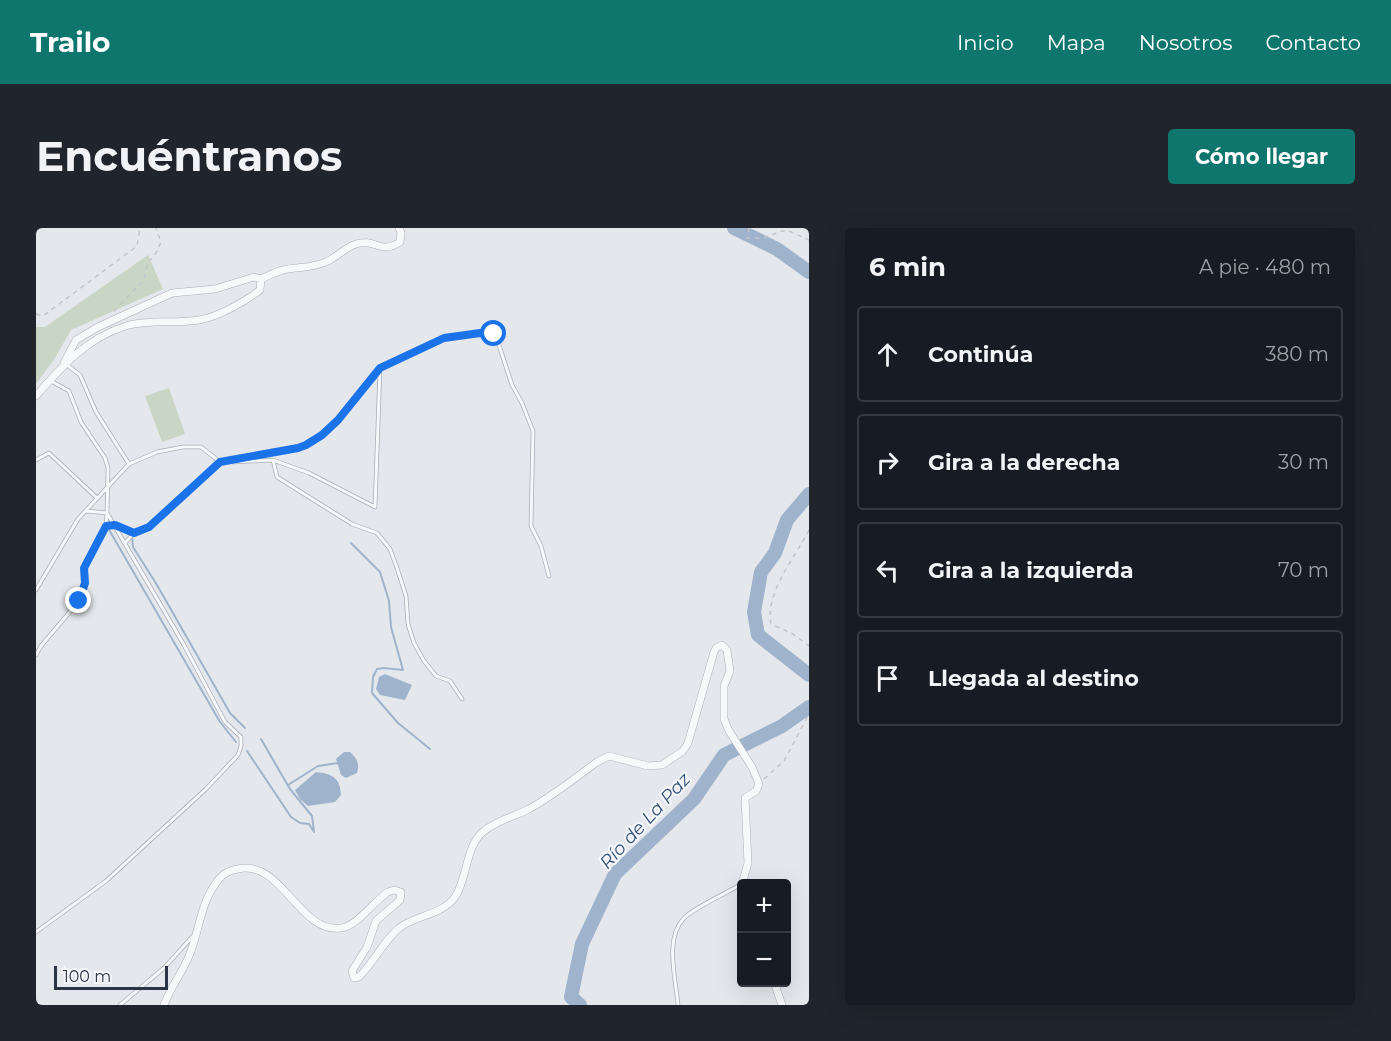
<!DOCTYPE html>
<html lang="es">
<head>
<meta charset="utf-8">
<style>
  :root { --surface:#171b24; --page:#20242c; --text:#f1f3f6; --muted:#9ea1a6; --line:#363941; --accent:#0f766e }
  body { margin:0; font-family:Montserrat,sans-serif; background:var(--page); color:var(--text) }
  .controls { position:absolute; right:18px; bottom:18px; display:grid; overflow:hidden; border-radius:6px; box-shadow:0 6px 24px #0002 }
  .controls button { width:54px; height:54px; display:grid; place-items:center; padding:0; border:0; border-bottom:2px solid var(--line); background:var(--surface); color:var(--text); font:30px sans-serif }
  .scale { position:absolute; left:18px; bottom:15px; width:114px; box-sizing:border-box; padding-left:6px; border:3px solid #2b3445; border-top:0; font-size:16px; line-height:21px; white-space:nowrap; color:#2b3445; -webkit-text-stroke:4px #f4f6f9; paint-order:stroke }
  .stop { position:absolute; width:18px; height:18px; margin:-14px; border:4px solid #1a73e8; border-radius:50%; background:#fff }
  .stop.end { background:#1a73e8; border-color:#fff; box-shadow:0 2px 6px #0008 }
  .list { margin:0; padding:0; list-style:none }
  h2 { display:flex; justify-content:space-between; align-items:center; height:78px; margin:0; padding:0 24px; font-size:26px }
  h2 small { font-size:20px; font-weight:400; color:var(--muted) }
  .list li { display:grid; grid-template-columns:39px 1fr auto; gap:18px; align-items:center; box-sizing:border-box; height:96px; margin:0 12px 12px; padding:0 12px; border:2px solid var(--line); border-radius:6px }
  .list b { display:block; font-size:22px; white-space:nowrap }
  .list em { font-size:20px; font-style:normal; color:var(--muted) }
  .icon { flex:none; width:33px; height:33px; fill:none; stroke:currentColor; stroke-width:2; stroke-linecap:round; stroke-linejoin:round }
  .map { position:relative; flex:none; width:773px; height:777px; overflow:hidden; border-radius:6px }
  header { display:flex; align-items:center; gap:36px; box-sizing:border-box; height:84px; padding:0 30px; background:var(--accent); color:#fff }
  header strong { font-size:28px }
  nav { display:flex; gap:33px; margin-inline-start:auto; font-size:21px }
  .intro { display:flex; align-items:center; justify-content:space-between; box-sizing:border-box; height:144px; padding:0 36px }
  h1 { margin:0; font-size:42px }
  .button { padding:15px 27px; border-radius:6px; background:var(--accent); color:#fff; font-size:21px; font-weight:700 }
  main { display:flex; gap:36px; padding:0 36px }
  aside { flex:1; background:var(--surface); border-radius:6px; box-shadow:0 6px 24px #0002 }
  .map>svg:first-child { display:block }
  .green { fill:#c9d6c5 }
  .water { fill:#9fb4cc }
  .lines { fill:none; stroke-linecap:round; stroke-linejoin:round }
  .stream { stroke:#9fb4cc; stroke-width:2 }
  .river { stroke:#9fb4cc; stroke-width:14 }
  .lane-casing { stroke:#a9aeb7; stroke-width:4.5 }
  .street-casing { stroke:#a9aeb7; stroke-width:8 }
  .path { stroke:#c2c5cb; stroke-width:1.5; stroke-dasharray:4.5 4.5; stroke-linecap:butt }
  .lane { stroke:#f7f8fa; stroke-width:3 }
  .street { stroke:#f7f8fa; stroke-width:7 }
  .route { stroke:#1a73e8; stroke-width:8 }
  .labels { text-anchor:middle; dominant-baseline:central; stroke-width:4.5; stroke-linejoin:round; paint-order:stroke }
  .water-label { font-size:18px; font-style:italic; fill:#34527a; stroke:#f4f6f9 }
</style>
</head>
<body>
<header>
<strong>Trailo</strong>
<nav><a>Inicio</a><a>Mapa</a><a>Nosotros</a><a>Contacto</a></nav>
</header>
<div class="intro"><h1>Encuéntranos</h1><a class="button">Cómo llegar</a></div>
<main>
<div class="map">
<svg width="773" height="777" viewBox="0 0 773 777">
  <rect width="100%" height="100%" fill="#e4e7ec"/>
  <path class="green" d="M112 27 127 61 35 102 19 130 0 156V99H9Z
    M133 160 149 206 126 214 109 168Z"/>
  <path class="water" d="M349 446 376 457 369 472 344 467 340 461 343 449Z
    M308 524H314C321 530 324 536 321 545L310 550 305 547 300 531Z
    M280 544C296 546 304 549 305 567L299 574 272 578 264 571 259 562Z"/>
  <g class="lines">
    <path class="stream" d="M72 300 184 494 200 514
      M96 308 97 319 121 357 194 485 209 500
      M315 315 344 344 353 373 355 399 367 442 348 440 341 441 337 449 336 465 362 495 394 521
      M225 511 254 561 276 588 278 604
      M211 523 255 589 264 595 273 596 278 604
      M252 557 282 538 302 535"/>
    <path class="river" d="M698 0 741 21 773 44
      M773 266 751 292 739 325 725 344 718 384 722 407 773 447
      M544 777 535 769 546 716 579 646 658 571 688 527 746 498 773 479"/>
    <g class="lane-casing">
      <path id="lane" d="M31 137 44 147 60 184 93 236
        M0 232 13 225 61 270
        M237 232 241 249 316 296 341 305 354 321 361 340 370 368 372 396 378 415 388 433 400 448 414 453 426 471
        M197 234 237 232 273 245 339 279 344 141
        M70 298 79 297 98 305
        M89 315 98 305 113 299 184 234
        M0 362 42 291 93 236 121 224 147 219H165L184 234 270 217 286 207 302 192 344 140 408 110 444 105 458 106 462 114 476 157 486 175 497 203 495 298 505 318 513 348
        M0 427 5 418 43 373 49 355 48 340 70 298 71 285 50 283
        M0 704 70 653 170 561 202 527 205 518V509L189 494 148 417 71 285 72 240 69 230 45 194 33 163 15 153
        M84 777 128 740 157 708
        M642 777C640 751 628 711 648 690 658 680 692 664 706 656"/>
    </g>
    <g class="street-casing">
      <path id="street" d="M225 51C232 48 239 44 247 42 261 39 279 40 292 33 302 28 310 19 320 16 340 10 344 27 364 14L365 5 363 0
        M0 168C25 139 52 109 90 98 113 91 139 96 163 92 182 89 210 73 224 62L225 51 218 49 179 61 136 65 62 99 40 112 28 135
        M738 754 746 777
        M128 777C134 760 146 745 153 728 164 702 164 674 183 651 188 645 194 642 202 641 246 631 263 706 305 700 320 699 338 673 352 664L358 662 365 664 364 672 340 693 331 719 316 743 318 750 323 749C338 734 347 714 363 700 380 687 406 687 419 669 432 650 429 618 448 603 460 593 479 588 493 581 517 568 539 550 561 534L573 528 612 538 626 537 647 523 652 515 678 424 680 420 686 417 691 422 694 443 688 458V491L693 503 716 539 723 556 720 563 709 570 712 635 706 656"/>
    </g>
    <path class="path" d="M713 0 711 10H728L745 3H753L773 12
      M78 83 108 52 112 33 118 29 125 14 120 0
      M0 86 7 88 93 24 101 18 104 0
      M773 302C759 330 729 364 735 396L757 406 773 418
      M728 551 748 533 773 486"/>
    <use href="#lane" class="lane"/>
    <use href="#street" class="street"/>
  </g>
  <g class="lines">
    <path class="route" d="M43 373 49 355 48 340 70 298 79 297 98 305 113 299 184 234 262 220 270 217 286 207 302 192 344 140 408 110 444 105 458 106"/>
  </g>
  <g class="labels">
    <g class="water-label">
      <text transform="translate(609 593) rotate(-47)">Río de La Paz</text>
    </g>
  </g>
</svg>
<div class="controls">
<button>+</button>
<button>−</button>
</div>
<div class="scale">100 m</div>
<div class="stop" style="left:458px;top:106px"></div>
<div class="stop end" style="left:43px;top:373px"></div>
</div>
<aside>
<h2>6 min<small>A pie · 480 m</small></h2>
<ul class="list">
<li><svg class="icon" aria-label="ahead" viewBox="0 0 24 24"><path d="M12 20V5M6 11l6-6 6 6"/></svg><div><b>Continúa</b></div><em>380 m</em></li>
<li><svg class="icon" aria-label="right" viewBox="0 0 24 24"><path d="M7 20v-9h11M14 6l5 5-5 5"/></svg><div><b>Gira a la derecha</b></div><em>30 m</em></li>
<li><svg class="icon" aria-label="left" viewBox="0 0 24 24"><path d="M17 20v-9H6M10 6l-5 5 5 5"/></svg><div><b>Gira a la izquierda</b></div><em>70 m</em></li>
<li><svg class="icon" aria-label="arrive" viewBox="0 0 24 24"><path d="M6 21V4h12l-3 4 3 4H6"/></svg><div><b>Llegada al destino</b></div></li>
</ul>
</aside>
</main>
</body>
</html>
